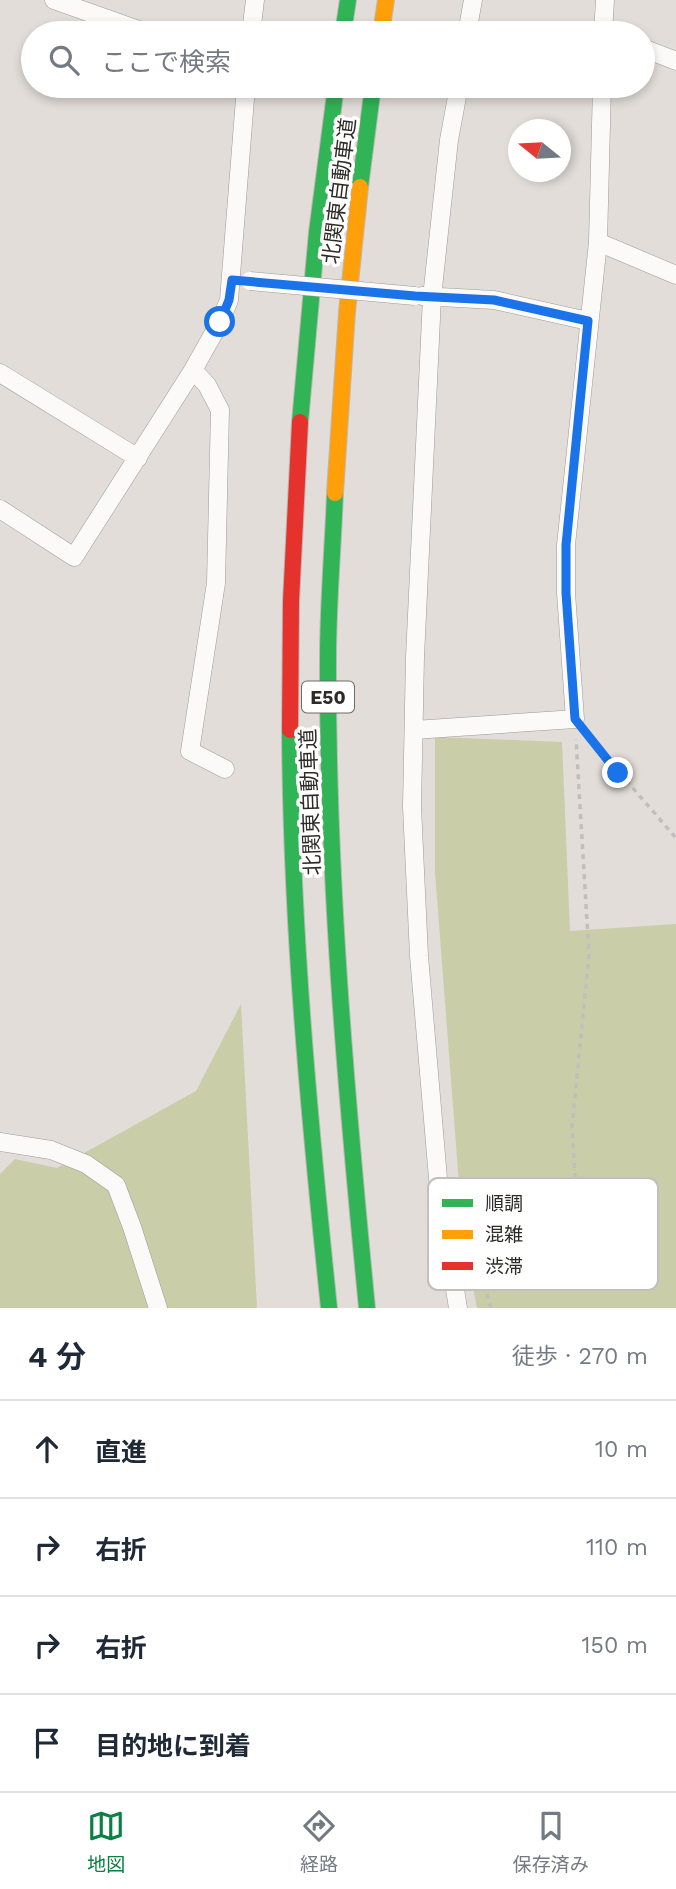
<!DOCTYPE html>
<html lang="ja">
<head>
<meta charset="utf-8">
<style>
  :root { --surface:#fff; --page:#f6f6f7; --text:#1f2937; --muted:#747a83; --line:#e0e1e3; --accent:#0b8043 }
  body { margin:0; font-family:"Work Sans","Noto Sans JP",sans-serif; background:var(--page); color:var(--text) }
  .compass { position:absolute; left:508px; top:119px; width:63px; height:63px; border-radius:50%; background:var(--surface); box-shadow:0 4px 10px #0003; rotate:288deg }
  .stop { position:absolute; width:21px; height:21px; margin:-16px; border:5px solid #1a73e8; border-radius:50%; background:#fff }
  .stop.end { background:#1a73e8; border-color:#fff; box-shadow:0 2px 7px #0008 }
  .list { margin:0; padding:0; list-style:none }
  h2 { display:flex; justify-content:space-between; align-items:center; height:91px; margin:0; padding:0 28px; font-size:30px }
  h2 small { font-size:23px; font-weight:400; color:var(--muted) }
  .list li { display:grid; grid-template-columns:46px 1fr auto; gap:21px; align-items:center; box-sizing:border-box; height:98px; padding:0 28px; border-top:2px solid var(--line) }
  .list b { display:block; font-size:26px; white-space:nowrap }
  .list em { font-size:23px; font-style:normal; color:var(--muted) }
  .icon { flex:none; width:38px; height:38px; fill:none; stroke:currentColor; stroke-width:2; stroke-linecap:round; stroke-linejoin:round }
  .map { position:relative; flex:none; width:676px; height:1308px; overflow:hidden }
  .search { position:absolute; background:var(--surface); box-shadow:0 4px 10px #0003; left:21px; right:21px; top:21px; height:77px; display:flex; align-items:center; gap:18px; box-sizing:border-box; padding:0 24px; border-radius:38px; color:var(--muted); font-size:26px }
  .sheet { height:483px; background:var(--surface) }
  nav { display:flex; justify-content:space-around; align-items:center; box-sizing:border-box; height:98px; border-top:2px solid var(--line); background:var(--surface); font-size:19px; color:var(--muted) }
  nav a { display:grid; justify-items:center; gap:4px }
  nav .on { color:var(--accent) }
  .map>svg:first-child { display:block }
  .green { fill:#c9cea8 }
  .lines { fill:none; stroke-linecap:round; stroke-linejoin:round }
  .street-casing { stroke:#9e9a96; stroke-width:19 }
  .fast-casing { stroke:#bbb9b5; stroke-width:18 }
  .slow-casing { stroke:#bbb9b5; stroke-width:18 }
  .jam-casing { stroke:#bbb9b5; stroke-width:18 }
  .path { stroke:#c1bfbc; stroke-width:3.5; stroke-dasharray:5 5; stroke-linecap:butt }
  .street { stroke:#fbfaf9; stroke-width:18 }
  .fast { stroke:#30b455; stroke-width:16 }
  .slow { stroke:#ff9f0a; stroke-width:16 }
  .jam { stroke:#e5322d; stroke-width:16 }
  .street-bridge-casing { stroke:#9e9a96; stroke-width:19; stroke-linecap:butt }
  .street-bridge { stroke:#fbfaf9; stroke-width:18 }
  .route { stroke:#1a73e8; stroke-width:9 }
  .labels { text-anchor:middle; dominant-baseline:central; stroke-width:7; stroke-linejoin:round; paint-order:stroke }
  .shield { fill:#fff; stroke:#6d6a67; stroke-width:2 }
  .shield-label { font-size:19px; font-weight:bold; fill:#2e2a26 }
  .street-label { font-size:21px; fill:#2e2a26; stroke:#fff }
  .key { fill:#fff; stroke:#c0bfbe; stroke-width:2 }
  .key-label { font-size:19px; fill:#2e2a26 }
</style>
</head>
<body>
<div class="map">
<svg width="676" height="1308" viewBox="0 0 676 1308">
  <rect width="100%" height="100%" fill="#e2ddd8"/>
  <path class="green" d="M435 737 562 742 570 931 676 924V1308H477L463 1236 435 872Z
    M241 1004 257 1308H0V1174L15 1159 57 1168 196 1091Z"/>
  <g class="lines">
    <g class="street-casing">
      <path id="street" d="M54 0 147 33
        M251 33 255 0
        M467 33 473 0
        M603 33 605 0
        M643 48 676 61
        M598 242 676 275
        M422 296 494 300 588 321
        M193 370 207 385 220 410 216 583 190 751 225 769
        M0 373 138 458
        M0 509 74 557 193 370 220 322 229 300 246 86
        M414 730 575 719 566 593V545L598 242 602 86
        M0 1142 51 1150 86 1164 116 1185 132 1227 158 1308
        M458 1308 439 1190 419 956 412 807 415 657 432 297 449 140 459 86"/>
    </g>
    <g class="fast-casing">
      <path id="fast" d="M343 33 348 0
        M360 187 373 86
        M300 422 317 232 336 86
        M335 493C333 548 328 603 328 658 327 875 346 1092 367 1308
        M290 730C291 923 309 1116 329 1308"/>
    </g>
    <g class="slow-casing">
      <path id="slow" d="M381 33 386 0
        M335 493 347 312 360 187"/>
    </g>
    <g class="jam-casing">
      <path id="jam" d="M290 730 291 601 300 422"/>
    </g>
    <path class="path" d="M587 735 676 838
      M491 1308C485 1289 475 1257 488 1240L570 1221 577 1212 572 1127 589 955 576 739"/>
    <use href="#street" class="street"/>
    <use href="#fast" class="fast"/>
    <use href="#slow" class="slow"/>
    <use href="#jam" class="jam"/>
    <g class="street-bridge-casing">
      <path id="street-bridge" d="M250 281 415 296"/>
    </g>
    <use href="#street-bridge" class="street-bridge"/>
  </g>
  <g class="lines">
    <path class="route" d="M220 322 229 300 232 280 415 296 494 300 588 321 566 545V593L575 719 618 773"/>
  </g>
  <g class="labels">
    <rect class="shield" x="302" y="681.5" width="52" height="31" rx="5"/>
    <g class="shield-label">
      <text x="328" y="697">E50</text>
    </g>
    <g class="street-label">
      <text transform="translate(339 191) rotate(-83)">北関東自動車道</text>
      <text transform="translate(310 802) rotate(-92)">北関東自動車道</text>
    </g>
  </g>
  <rect x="428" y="1178" width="230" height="112" rx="10" class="key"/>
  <rect x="442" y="1199" width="31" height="8" fill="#30b455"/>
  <rect x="442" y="1230" width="31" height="9" fill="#ff9f0a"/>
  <rect x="442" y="1262" width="31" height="8" fill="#e5322d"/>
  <g class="key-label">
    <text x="485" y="1210">順調</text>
    <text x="485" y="1241">混雑</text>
    <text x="485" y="1273">渋滞</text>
  </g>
</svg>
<svg class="compass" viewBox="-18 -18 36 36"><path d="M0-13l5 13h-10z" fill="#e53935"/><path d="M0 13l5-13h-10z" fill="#747a83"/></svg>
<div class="stop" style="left:220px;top:322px"></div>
<div class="stop end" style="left:618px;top:773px"></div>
<div class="search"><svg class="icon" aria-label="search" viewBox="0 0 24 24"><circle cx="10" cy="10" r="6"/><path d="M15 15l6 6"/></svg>ここで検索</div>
</div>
<section class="sheet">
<h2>4 分<small>徒歩 · 270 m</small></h2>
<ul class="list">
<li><svg class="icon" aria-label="ahead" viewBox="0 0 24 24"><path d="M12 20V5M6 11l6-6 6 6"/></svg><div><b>直進</b></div><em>10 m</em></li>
<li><svg class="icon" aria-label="right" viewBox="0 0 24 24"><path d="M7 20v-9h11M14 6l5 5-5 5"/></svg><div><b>右折</b></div><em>110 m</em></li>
<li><svg class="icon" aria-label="right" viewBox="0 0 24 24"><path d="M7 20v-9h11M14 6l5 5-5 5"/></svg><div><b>右折</b></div><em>150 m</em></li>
<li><svg class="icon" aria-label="arrive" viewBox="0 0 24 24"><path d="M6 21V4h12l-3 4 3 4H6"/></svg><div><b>目的地に到着</b></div></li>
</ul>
</section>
<nav>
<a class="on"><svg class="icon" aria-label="map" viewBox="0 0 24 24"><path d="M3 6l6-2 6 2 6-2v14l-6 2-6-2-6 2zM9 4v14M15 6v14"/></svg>地図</a>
<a><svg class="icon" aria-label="directions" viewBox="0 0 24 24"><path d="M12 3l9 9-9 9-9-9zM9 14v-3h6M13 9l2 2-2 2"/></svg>経路</a>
<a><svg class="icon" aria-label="saved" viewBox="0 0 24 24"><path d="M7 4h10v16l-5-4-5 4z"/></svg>保存済み</a>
</nav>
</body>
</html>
